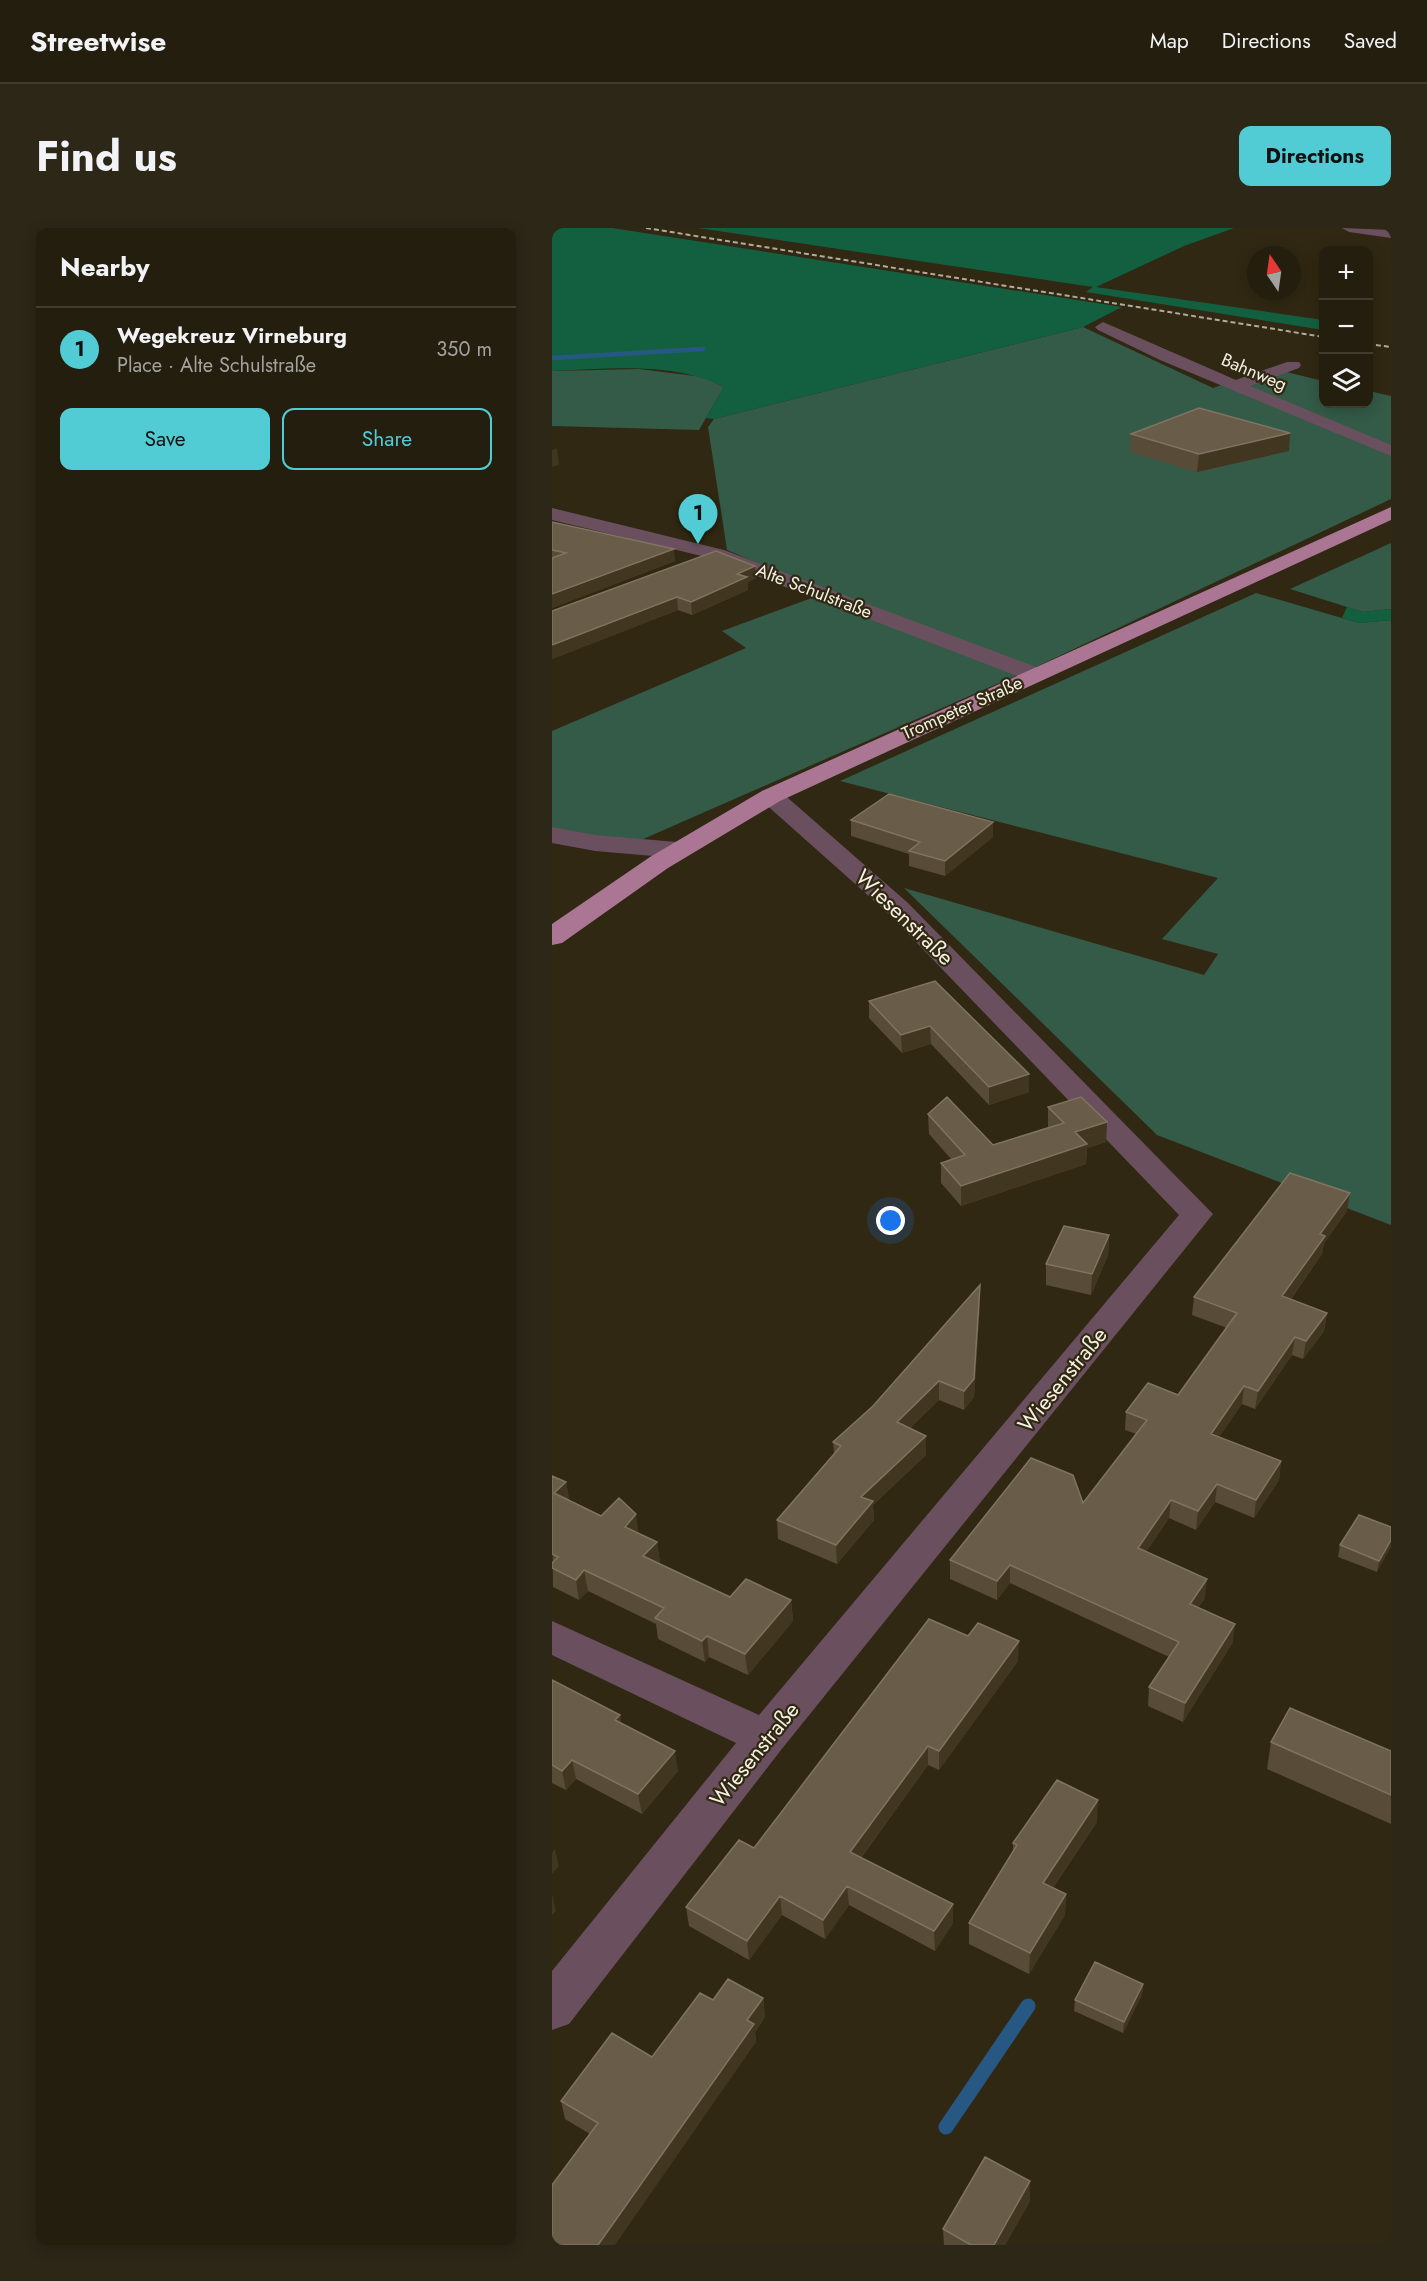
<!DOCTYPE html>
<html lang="en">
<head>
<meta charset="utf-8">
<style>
  :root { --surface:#241e0e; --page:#2c2717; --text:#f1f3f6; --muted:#a3a29e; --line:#413c2e; --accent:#51ccd4 }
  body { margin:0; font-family:Jost,sans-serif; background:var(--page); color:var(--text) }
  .controls { position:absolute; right:18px; top:18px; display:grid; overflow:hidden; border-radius:12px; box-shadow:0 3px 15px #0003 }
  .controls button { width:54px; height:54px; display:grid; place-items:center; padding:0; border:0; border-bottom:2px solid var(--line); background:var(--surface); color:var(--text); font:30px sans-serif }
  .compass { position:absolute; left:695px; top:18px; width:54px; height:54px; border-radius:50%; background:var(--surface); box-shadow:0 3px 15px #0003; rotate:347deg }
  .you { position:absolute; left:339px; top:993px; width:21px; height:21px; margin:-15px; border:4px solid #fff; border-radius:50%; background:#1a73e8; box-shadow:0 0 0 9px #1a73e833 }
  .badge { display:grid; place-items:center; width:39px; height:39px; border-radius:50%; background:var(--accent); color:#111; font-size:20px; font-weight:700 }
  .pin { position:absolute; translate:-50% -50px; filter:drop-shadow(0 2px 3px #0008) }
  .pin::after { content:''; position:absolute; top:32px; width:21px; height:18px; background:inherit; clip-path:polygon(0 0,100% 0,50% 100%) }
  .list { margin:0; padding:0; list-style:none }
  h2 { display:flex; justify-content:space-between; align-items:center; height:78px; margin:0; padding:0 24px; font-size:26px }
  h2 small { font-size:20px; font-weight:400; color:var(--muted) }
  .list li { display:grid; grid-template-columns:39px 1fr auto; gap:18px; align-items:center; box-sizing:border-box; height:84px; padding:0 24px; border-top:2px solid var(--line) }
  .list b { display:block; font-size:22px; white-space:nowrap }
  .list p { margin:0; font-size:20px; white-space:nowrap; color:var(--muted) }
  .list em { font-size:20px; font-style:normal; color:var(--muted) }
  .actions { display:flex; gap:12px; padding:18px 24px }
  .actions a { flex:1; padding:14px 0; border:2px solid var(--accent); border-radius:12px; text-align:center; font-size:21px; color:var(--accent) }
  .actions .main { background:var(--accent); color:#111 }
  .icon { flex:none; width:33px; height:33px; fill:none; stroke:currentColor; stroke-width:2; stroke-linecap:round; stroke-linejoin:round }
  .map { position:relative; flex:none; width:839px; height:2017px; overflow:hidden; border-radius:12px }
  header { display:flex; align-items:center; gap:36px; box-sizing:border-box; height:84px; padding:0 30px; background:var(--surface); border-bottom:2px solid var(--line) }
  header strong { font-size:28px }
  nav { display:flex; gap:33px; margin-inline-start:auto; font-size:21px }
  .intro { display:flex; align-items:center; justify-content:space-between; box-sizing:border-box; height:144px; padding:0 36px }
  h1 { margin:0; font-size:42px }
  .button { padding:15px 27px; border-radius:12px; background:var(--accent); color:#111; font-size:21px; font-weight:700 }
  main { display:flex; gap:36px; padding:0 36px }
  aside { flex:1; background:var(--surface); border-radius:12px; box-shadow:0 3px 15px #0003 }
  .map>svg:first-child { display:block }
  .green { fill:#335b47 }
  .forest { fill:#136041 }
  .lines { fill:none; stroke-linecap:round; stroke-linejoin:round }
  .stream-far1 { stroke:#275884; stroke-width:4.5 }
  .stream { stroke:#275884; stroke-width:15 }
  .minor { fill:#6a505f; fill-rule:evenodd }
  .major { fill:#aa7694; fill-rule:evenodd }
  .rail { stroke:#b1ab9b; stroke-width:2; stroke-dasharray:5 3; stroke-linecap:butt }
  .wall { fill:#584b37 }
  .shaded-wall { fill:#413620 }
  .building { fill:#695d49; stroke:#7f7461; stroke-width:1.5 }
  .labels { text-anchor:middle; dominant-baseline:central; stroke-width:4.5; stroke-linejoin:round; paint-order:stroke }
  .far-street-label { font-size:18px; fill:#f5f0e2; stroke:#302812 }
  .street-label { font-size:22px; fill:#f5f0e2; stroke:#302812 }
</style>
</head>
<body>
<header>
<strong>Streetwise</strong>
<nav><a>Map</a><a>Directions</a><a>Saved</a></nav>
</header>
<div class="intro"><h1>Find us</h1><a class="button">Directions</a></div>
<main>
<aside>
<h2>Nearby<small></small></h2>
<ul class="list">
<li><span class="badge">1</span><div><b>Wegekreuz Virneburg</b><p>Place · Alte Schulstraße</p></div><em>350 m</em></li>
</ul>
<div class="actions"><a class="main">Save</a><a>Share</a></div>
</aside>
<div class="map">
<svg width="839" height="2017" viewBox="0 0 839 2017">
  <rect width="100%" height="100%" fill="#302812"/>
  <path class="green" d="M531 99 661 160 718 140 771 153 772 176H816L817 163 839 168V271L486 438 73 619 0 603V503L194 420 170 403 276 364 175 322 156 199 162 191Z
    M87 141 151 149 172 159 147 202 0 198V143Z
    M839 315V381L811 384 738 361Z
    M704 365 807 395 839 392V997L605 907 352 660 652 747 666 726 610 711 666 650 288 553Z"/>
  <path class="forest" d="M0 0H60L570 79 531 99 162 191 154 190 172 159C121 133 56 141 0 143Z
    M146 0H682L632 18 544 59 771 92V102L534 64 541 59Z
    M795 379 811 384 839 381V392L807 395 790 390Z"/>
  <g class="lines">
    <path class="stream-far1" d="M0 130 151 121"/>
    <path class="stream" d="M394 1899 476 1778"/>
    <path class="minor" d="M790 0 839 2V10L797 4Z
      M551 94 684 152 735 134H747L749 137 747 140 698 158 839 217V228L608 132 546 102 543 99Z
      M0 280 172 322 492 442 495 447 492 452H476L158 330 0 292Z
      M219 561 228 563 356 675 661 986 229 1522 17 1796 0 1802V1743L184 1515 0 1427V1393L207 1487 627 987 338 687 210 573 207 568 210 563Z
      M0 599 43 607 125 614 134 617 138 622 134 627 125 630 43 623 0 615Z"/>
    <path class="major" d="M839 279V292L228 573 116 640 10 715 0 717V696L98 629 210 563Z"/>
    <path class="rail" d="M94 0 772 109
      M816 116 839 119"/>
  </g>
  <path class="wall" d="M579 206 737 223 645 244 578 224Z
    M0 294 123 333 0 380Z
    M204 350 196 354V362L140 387 126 382 0 431V383Z
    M299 592 441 609 393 648 357 638V626L299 608Z
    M383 753 477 864 437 877 379 816 350 825 317 790V773Z
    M496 879 555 894 554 914 535 920 534 936 409 978 389 955V935L399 931 377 906 376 886 441 917 496 899Z
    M795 983 772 1015 770 1026 739 1071 775 1085 772 1103 751 1131 740 1127 703 1181 690 1176 667 1209 729 1233 727 1252 702 1290 663 1274 644 1302 617 1290 594 1324 653 1370 646 1380 681 1414 631 1494 596 1478 597 1459 617 1429 458 1355 445 1372 398 1351V1332L531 1275 584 1206 573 1202 574 1184 626 1167 675 1100 640 1087 642 1069Z
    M557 1007 556 1027 539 1067 494 1057V1036Z
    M428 1075 422 1169 412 1182 387 1172 358 1200 374 1227 321 1277 322 1292 285 1336 226 1311 225 1292 282 1226 281 1214 321 1178Z
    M0 1248 14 1254 17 1272 105 1314 108 1335 107 1336 178 1369 239 1372 241 1393 196 1447 157 1429 153 1434 106 1411 104 1396 36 1363 27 1372 1 1359Z
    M839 1299 825 1344 786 1329 788 1317Z
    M466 1433 387 1542 376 1537 309 1630 401 1676V1695L383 1723 297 1677 273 1711 230 1687 197 1732 137 1698 134 1679 202 1620Z
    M0 1452 68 1487 69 1495 126 1543 90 1586 24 1551 14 1562 0 1555Z
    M719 1514 839 1523V1596L715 1541Z
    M545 1594 501 1660 514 1666 513 1687 477 1746 417 1716V1695L461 1624V1615Z
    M591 1756 590 1767 571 1805 522 1783 523 1772Z
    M211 1770 213 1789 203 1804 204 1814 38 1906 13 1891 9 1873 100 1829 161 1772Z
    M478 1973 453 2017H392L391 2001Z"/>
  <path class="shaded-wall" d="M738 205 737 223 645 244 647 226Z
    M5 220 7 237 0 239V222Z
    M122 321 123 333 0 380V366Z
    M203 338 204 350 196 354V362L140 387 139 374 185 346Z
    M125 369 126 382 0 431V417Z
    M441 594V609L393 648V633Z
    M378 798 379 816 350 825 349 807Z
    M477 846V864L437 877V859Z
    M555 894 554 914 535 920 534 936 409 978V958L523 904Z
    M798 965 795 983 772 1015 770 1026 728 1086 730 1068 768 1006Z
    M557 1007 556 1027 539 1067 540 1046Z
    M428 1057V1075L422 1169 412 1182V1163Z
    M775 1085 772 1103 751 1131 754 1113Z
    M743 1109 740 1127 703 1181 706 1163Z
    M387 1153V1172L345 1212V1194Z
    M692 1158 690 1176 657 1224 659 1206Z
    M374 1208V1227L321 1277 322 1292 285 1336 284 1317 309 1269Z
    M729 1233 727 1252 702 1290 704 1272Z
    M14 1254 18 1275 2 1265Z
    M665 1256 663 1274 644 1302 646 1283Z
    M619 1272 617 1290 584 1339 586 1320Z
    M84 1286 87 1307 73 1299Z
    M839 1312V1319L825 1344 827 1333Z
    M105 1314 108 1335 94 1349 91 1328Z
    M458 1337V1355L445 1372V1353Z
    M32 1342 36 1363 27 1372 24 1352Z
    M655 1351 653 1370 636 1395 638 1376Z
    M239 1372 241 1393 196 1447 193 1426Z
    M683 1396 681 1414 631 1494 633 1475Z
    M155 1408 157 1429 153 1434 150 1413Z
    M467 1413 466 1433 387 1542V1523Z
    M68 1487 71 1507 63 1492Z
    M376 1518V1537L299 1643 298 1624Z
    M123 1523 126 1543 90 1586 86 1566Z
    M20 1532 24 1551 14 1562 10 1543Z
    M546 1572 545 1594 490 1676 491 1655Z
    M3 1621 7 1638 0 1646V1625Z
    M295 1658 297 1677 273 1711 271 1692Z
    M0 1666 4 1683 0 1687Z
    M514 1666 513 1687 477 1746 478 1725Z
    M228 1668 230 1687 197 1732 195 1713Z
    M401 1676V1695L383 1723 382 1703Z
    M591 1756 590 1767 571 1805 572 1794Z
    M211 1770 213 1789 203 1804 204 1814 63 2017H46L195 1792Z
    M478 1953V1973L453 2017H442Z"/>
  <path class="building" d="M647 180 738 205 647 226 579 206Z
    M0 294 122 321 0 366V330L14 325 0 322Z
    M164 323 203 338 185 346 195 349 139 374 125 369 0 417V383Z
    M337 566 441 594 393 633 357 623 368 614 299 592Z
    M383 753 477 846 437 859 378 798 349 807 317 773Z
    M395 869 441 917 512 895 496 879 529 869 555 894 523 904 535 916 409 958 389 935 413 927 376 886Z
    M738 945 798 965 768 1006 773 1008 730 1068 775 1085 754 1113 743 1109 706 1163 692 1158 659 1206 729 1233 704 1272 665 1256 646 1283 619 1272 586 1320 655 1351 638 1376 683 1396 633 1475 597 1459 627 1414 458 1337 445 1353 398 1332 479 1230 521 1247 531 1275 595 1192 574 1184 596 1155 626 1167 685 1085 642 1069Z
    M512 998 557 1007 540 1046 494 1036Z
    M428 1057 422 1151 412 1163 387 1153 345 1194 374 1208 309 1269 321 1273 284 1317 225 1292 289 1218 281 1214 321 1178Z
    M0 1248 14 1254 2 1265 49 1288 67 1270 84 1286 73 1299 105 1314 91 1328 178 1369 194 1351 239 1372 193 1426 155 1408 150 1413 103 1390 112 1380 32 1342 24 1352 0 1340V1335L6 1329 0 1326Z
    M807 1287 839 1299V1312L827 1333 788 1317Z
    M377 1391 416 1408 426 1395 467 1413 387 1523 376 1518 298 1624 401 1676 382 1703 295 1658 271 1692 228 1668 195 1713 134 1679 187 1612 202 1620Z
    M0 1452 68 1487 63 1492 123 1523 86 1566 20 1532 10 1543 0 1537Z
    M738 1480 839 1523V1567L719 1514Z
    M505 1552 546 1572 491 1655 514 1666 478 1725 417 1695 465 1617 461 1615Z
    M543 1734 591 1756 572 1794 523 1772Z
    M176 1751 211 1770 195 1792 202 1796 46 2017H0V1957L46 1895 9 1873 60 1805 100 1829 148 1765 161 1772Z
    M433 1929 478 1953 442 2017H419L391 2001Z"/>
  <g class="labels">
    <g class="far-street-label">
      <text transform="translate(702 144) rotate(23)">Bahnweg</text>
      <text transform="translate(262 363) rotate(21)">Alte Schulstraße</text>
      <text transform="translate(410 480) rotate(-24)">Trompeter Straße</text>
    </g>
    <g class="street-label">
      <text transform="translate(353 689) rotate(44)">Wiesenstraße</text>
      <text transform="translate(510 1151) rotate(-51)">Wiesenstraße</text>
      <text transform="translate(202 1526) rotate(-51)">Wiesenstraße</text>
    </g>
  </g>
</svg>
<div class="controls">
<button>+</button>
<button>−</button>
<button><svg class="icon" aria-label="layers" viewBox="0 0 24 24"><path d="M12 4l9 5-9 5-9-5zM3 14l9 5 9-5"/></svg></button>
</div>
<svg class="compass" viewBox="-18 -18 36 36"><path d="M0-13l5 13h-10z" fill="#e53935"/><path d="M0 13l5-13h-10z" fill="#a3a29e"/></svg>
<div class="you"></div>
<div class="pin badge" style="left:146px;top:316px">1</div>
</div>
</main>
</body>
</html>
